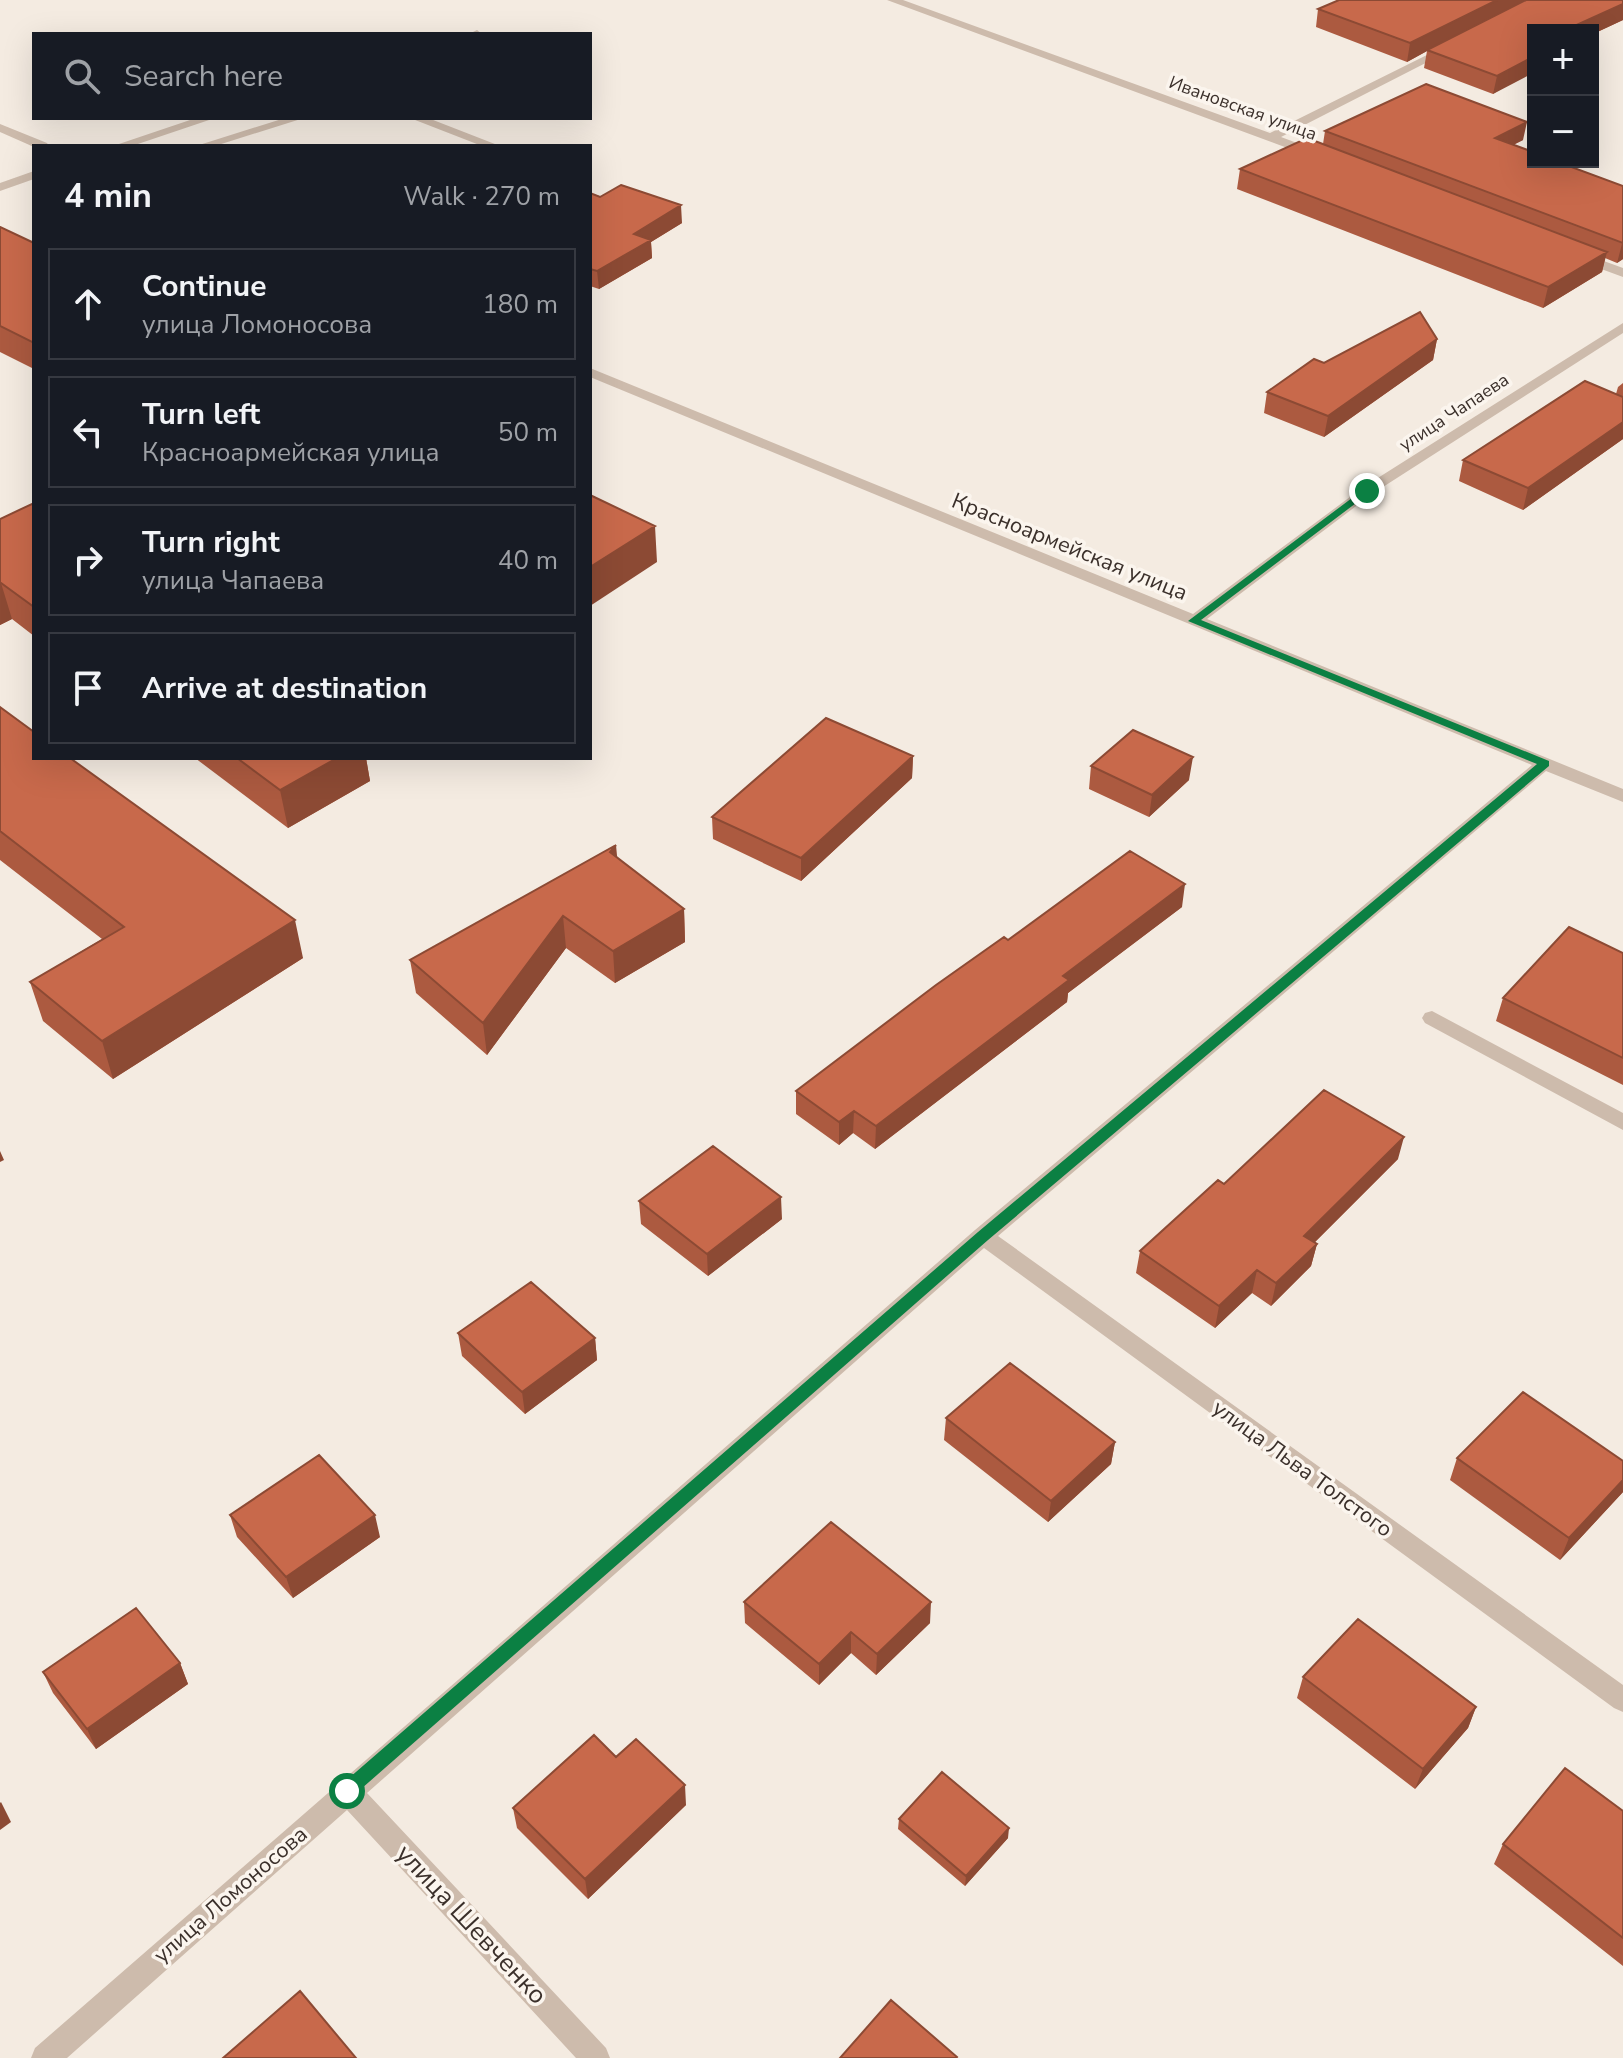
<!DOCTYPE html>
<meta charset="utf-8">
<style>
:root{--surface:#171b24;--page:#242831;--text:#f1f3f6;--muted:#9ea1a6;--line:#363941}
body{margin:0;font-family:"Nunito Sans",sans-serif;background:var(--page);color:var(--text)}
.controls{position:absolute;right:24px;top:24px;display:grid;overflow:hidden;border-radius:0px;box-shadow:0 8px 32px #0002}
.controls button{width:72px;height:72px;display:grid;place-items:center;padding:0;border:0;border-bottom:2px solid var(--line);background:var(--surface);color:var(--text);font:40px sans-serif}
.stop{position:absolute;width:24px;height:24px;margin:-18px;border:6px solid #0b8043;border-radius:50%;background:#fff}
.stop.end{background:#0b8043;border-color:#fff;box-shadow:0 2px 8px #0008}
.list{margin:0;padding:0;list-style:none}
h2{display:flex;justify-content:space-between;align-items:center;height:104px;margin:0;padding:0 32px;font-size:34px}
h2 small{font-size:26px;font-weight:400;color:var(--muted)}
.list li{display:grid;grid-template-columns:52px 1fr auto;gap:24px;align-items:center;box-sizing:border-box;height:112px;margin:0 16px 16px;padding:0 16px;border:2px solid var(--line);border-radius:0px}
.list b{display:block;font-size:30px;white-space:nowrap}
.list p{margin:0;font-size:26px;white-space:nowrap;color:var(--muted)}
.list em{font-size:26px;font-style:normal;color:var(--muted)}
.icon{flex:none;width:44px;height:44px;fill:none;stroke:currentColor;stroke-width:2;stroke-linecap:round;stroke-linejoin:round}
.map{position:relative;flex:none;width:1623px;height:2058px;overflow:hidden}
.search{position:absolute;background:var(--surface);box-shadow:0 8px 32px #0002;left:32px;top:32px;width:560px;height:88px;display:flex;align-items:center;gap:20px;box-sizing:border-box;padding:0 28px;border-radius:0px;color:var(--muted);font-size:30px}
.panel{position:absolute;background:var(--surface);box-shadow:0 8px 32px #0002;left:32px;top:144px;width:560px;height:616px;border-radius:0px}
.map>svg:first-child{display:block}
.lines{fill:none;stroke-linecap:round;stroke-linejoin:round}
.minor{fill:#cdbbac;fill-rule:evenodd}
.wall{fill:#ac5a40}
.shaded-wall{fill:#8c4a34}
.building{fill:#c8694b;stroke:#8c4a34;stroke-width:2}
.route{fill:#0b8043}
.labels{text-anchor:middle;stroke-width:7;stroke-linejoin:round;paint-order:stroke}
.far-street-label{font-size:18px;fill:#3b302b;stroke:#fbf5ee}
.street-label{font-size:22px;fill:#3b302b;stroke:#fbf5ee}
.near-street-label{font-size:26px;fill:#3b302b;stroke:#fbf5ee}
</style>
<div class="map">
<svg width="1623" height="2058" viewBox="0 0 1623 2058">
<rect width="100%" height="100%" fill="#f4ebe1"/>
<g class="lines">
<path class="minor" d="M 887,0 L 903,0 L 1270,133 L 1443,47 L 1453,49 L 1281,137 L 1321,152 L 1323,155 L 1317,159 Z
M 477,30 L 482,34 L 469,34 Z
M 196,118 L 215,118 L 132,146 L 113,146 Z
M 285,118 L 304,118 L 215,146 L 196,146 Z
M 410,118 L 428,118 L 500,146 L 482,146 Z
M 0,124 L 47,143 L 49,146 L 34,147 L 0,132 Z
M 34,171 L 34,179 L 0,191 L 0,183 Z
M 1579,252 L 1623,268 L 1623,277 L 1574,259 L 1574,253 Z
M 1623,323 L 1623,333 L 1372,494 L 1207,619 L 1623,789 L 1623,802 L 1546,771 L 998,1236 L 1623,1685 L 1623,1712 L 1614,1708 L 984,1248 L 367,1793 L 606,2048 L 610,2058 L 576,2058 L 347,1810 L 67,2058 L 31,2058 L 35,2048 L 975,1230 L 1532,765 L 590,377 L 590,368 L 1193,614 L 1362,488 Z
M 1432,1011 L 1623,1113 L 1623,1130 L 1425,1023 L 1422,1018 L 1425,1013 Z"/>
</g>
<path class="wall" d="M 1318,9 L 1623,20 L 1593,34 L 1593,30 L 1493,94 L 1424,68 L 1427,51 L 1407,62 L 1316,27 Z
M 1325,131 L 1523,140 L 1513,145 L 1623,186 L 1623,259 L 1617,263 L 1605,258 L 1602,272 L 1543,308 L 1237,189 L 1240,169 L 1323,144 Z
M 590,193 L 682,223 L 651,242 L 652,258 L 599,289 L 590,286 Z
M 0,227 L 34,243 L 34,369 L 0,352 Z
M 1437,339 L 1433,360 L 1324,437 L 1264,413 L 1267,392 L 1324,363 Z
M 1623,383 L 1623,439 L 1523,510 L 1459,481 L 1463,460 L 1616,394 L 1618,387 Z
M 34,503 L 34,636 L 12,619 L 0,625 L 0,519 Z
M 0,707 L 303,958 L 113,1079 L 43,1021 L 30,982 L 102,939 L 0,860 Z
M 913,756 L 912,778 L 801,881 L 713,839 L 712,817 Z
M 195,758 L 366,758 L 370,781 L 288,828 Z
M 1091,766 L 1189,780 L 1149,817 L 1089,789 Z
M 617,858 L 684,909 L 685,942 L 615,983 L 566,948 L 487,1055 L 416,993 L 410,960 Z
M 1182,907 L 1068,993 L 1067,1002 L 875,1149 L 853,1133 L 839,1145 L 796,1114 L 796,1091 L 1008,940 Z
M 1623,953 L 1623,1085 L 1496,1021 L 1503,998 Z
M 1398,1159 L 1315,1242 L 1317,1244 L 1311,1266 L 1271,1306 L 1252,1293 L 1215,1328 L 1136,1273 L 1140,1251 L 1224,1184 Z
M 639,1201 L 782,1219 L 708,1276 L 641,1224 Z
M 458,1333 L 595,1338 L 597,1360 L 525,1414 L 462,1356 Z
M 946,1418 L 1115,1442 L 1111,1464 L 1048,1522 L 944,1440 Z
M 1457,1458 L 1623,1461 L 1623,1492 L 1560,1560 L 1450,1480 Z
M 230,1515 L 380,1537 L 293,1598 L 237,1537 Z
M 744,1602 L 930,1623 L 876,1675 L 851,1653 L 819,1685 L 745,1623 Z
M 180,1663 L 188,1684 L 96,1749 L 53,1693 L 43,1672 Z
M 1303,1677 L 1476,1707 L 1468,1728 L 1415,1789 L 1297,1698 Z
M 616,1757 L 686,1805 L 588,1899 L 517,1828 L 513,1808 Z
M 1623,1811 L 1623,1966 L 1494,1864 L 1503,1844 Z
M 899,1819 L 1008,1838 L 965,1886 L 898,1829 Z"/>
<path class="shaded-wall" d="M 1497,0 L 1529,0 L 1427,50 L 1427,51 L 1407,62 L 1410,43 Z
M 1623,4 L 1623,20 L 1593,34 L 1593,30 L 1573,30 L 1574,26 Z
M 1533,57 L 1533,73 L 1493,94 L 1497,76 Z
M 1527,122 L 1523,140 L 1491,156 L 1495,138 Z
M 681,205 L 682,223 L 651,242 L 652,258 L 599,289 L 597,271 L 634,234 Z
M 1623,243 L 1623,259 L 1617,263 L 1622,244 Z
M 1607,252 L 1602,272 L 1543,308 L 1548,287 Z
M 1437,339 L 1433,360 L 1324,437 L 1328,416 Z
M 1623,422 L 1623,439 L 1523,510 L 1528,488 Z
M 655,526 L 657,562 L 590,606 L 590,567 Z
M 0,583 L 1,583 L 12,619 L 0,625 Z
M 913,756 L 912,778 L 801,881 L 801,858 Z
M 1193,757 L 1189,780 L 1149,817 L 1152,795 Z
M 337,758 L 366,758 L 370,781 L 288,828 L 280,790 Z
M 616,845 L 619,877 L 610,852 Z
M 1185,884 L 1182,907 L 1068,993 L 1067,1002 L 875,1149 L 876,1126 L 1063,976 Z
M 684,909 L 685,942 L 615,983 L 613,951 Z
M 563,916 L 566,948 L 487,1055 L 483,1023 Z
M 295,920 L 303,958 L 113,1079 L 102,1041 Z
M 854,1111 L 853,1133 L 839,1145 L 839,1122 Z
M 1404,1137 L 1398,1159 L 1299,1258 L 1304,1236 Z
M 0,1151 L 4,1160 L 0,1162 Z
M 781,1197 L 782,1219 L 708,1276 L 707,1254 Z
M 1317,1244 L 1311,1266 L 1271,1306 L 1276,1283 Z
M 1257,1270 L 1252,1293 L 1215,1328 L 1219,1306 Z
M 595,1338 L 597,1360 L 525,1414 L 522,1392 Z
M 1115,1442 L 1111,1464 L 1048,1522 L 1051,1501 Z
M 1623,1480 L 1623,1492 L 1560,1560 L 1569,1538 Z
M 375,1515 L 380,1537 L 293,1598 L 286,1577 Z
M 931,1602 L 930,1623 L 876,1675 L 877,1654 Z
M 851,1632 L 851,1653 L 819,1685 L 819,1664 Z
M 180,1663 L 188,1684 L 96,1749 L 87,1729 Z
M 1476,1707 L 1468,1728 L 1415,1789 L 1423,1769 Z
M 685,1785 L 686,1805 L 588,1899 L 585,1879 Z
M 1,1802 L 11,1822 L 0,1830 L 0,1803 Z
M 1009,1828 L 1008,1838 L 965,1886 L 966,1876 Z"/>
<path class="building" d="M 1339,0 L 1497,0 L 1410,43 L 1318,9 Z
M 1526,0 L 1623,0 L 1623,4 L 1574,26 L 1586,30 L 1533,30 L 1533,57 L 1497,76 L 1427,50 Z
M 1426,84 L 1527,122 L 1495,138 L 1533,152 L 1533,162 L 1558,162 L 1623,186 L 1623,243 L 1325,131 Z
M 1307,138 L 1607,252 L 1548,287 L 1240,169 Z
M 621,185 L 681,205 L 634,234 L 651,240 L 597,271 L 590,269 L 590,193 L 600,197 Z
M 0,227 L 34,243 L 34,343 L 0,326 Z
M 1420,312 L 1437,339 L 1328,416 L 1267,392 L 1314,359 L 1324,363 Z
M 1585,381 L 1623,397 L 1623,422 L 1528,488 L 1463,460 Z
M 590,495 L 655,526 L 590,567 Z
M 34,503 L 34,607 L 1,583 L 0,583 L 0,519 Z
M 0,707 L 34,732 L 34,758 L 70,758 L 295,920 L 102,1041 L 30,982 L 124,927 L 0,831 Z
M 826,718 L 913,756 L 801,858 L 712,817 Z
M 1133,730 L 1193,757 L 1152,795 L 1091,766 Z
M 237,758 L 337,758 L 280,790 Z
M 616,845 L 610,852 L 684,909 L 613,951 L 563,916 L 483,1023 L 410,960 Z
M 1130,851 L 1185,884 L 1063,976 L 1069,980 L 876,1126 L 854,1111 L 839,1122 L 796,1091 L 936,985 L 1004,937 L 1008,940 Z
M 1569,927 L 1623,953 L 1623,1058 L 1503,998 Z
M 1324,1090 L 1404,1137 L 1304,1236 L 1317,1244 L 1276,1283 L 1257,1270 L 1219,1306 L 1140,1251 L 1218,1180 L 1224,1184 Z
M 713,1146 L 781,1197 L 707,1254 L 639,1201 Z
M 531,1282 L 595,1338 L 522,1392 L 458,1333 Z
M 1010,1363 L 1115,1442 L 1051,1501 L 946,1418 Z
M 1523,1392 L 1623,1461 L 1623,1480 L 1569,1538 L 1457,1458 Z
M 319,1455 L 375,1515 L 286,1577 L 230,1515 Z
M 831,1522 L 931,1602 L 877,1654 L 851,1632 L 819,1664 L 744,1602 Z
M 136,1608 L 180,1663 L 87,1729 L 43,1672 Z
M 1358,1619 L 1476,1707 L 1423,1769 L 1303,1677 Z
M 594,1735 L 616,1757 L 636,1739 L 685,1785 L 585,1879 L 513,1808 Z
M 1565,1768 L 1623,1811 L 1623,1938 L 1503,1844 Z
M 942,1772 L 1009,1828 L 966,1876 L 899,1819 Z
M 300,1991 L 356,2058 L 223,2058 Z
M 891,2000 L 957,2057 L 956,2058 L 840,2058 Z"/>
<path class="route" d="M 1364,489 L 1372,491 L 1201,620 L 1549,761 L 1549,766 L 988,1240 L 353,1796 L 341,1796 L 339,1791 L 341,1785 L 978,1232 L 1537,764 L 1188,621 Z"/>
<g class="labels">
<g class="far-street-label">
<text transform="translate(1243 108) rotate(20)" y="6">Ивановская улица</text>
<text transform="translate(1454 412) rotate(-33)" y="6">улица Чапаева</text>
</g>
<g class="street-label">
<text transform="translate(1070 546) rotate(22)" y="8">Красноармейская улица</text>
<text transform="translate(1303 1468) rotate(36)" y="8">улица Льва Толстого</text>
<text transform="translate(230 1894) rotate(-41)" y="8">улица Ломоносова</text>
</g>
<g class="near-street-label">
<text transform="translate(472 1924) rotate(47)" y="9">улица Шевченко</text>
</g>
</g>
</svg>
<div class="controls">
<button>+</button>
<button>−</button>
</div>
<div class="stop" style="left:347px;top:1791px"></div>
<div class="stop end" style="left:1367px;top:491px"></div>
<div class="search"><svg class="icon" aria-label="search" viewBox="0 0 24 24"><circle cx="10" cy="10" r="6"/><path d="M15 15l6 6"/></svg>Search here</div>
<section class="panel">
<h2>4 min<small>Walk · 270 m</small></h2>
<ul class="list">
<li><svg class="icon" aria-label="ahead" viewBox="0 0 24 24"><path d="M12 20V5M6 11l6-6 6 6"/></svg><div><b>Continue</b><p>улица Ломоносова</p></div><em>180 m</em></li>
<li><svg class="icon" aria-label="left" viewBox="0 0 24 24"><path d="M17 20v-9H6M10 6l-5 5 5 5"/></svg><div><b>Turn left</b><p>Красноармейская улица</p></div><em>50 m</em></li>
<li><svg class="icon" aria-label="right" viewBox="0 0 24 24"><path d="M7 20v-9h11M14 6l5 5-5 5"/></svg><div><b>Turn right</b><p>улица Чапаева</p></div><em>40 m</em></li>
<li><svg class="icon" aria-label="arrive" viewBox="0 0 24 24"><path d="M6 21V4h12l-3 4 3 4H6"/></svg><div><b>Arrive at destination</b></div></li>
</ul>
</section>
</div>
